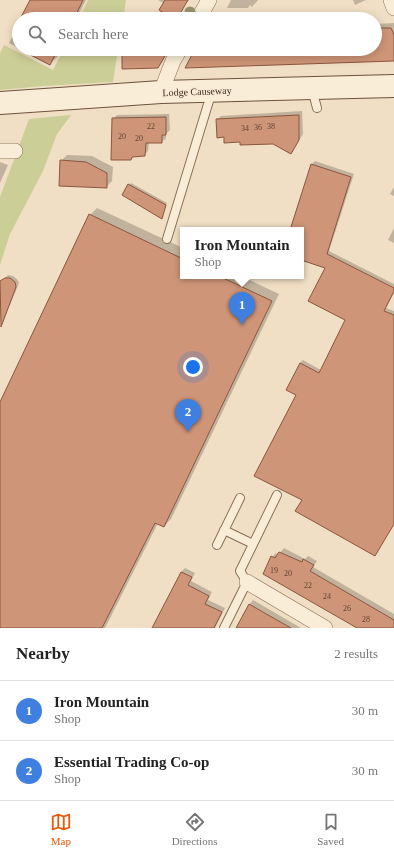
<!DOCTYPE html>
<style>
:root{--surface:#fff;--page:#f6f6f6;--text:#222;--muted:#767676;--line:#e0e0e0;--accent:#ea580c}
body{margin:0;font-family:Georgia,serif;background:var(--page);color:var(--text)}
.you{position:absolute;left:193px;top:367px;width:14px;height:14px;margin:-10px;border:3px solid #fff;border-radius:50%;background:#1a73e8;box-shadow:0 0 0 6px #1a73e833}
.badge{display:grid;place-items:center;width:26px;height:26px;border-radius:50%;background:var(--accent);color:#fff;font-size:13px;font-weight:700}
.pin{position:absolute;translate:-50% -33px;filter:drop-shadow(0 1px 2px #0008)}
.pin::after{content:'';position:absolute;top:21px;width:14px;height:12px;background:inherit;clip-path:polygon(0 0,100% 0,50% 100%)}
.popup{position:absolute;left:180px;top:227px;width:124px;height:52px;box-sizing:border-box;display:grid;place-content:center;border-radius:0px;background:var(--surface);filter:drop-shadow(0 1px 3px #0005);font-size:13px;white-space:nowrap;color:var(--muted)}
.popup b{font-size:15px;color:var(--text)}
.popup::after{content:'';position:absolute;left:50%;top:100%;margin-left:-8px;border:8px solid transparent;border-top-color:var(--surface)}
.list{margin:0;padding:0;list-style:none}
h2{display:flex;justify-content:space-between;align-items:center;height:52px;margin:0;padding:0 16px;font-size:17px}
h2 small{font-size:13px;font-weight:400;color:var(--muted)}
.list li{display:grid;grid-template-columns:26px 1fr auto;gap:12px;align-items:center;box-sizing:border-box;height:60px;padding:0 16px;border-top:1px solid var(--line)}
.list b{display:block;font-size:15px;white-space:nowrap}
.list p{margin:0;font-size:13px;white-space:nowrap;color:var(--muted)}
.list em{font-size:13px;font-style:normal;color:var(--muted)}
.icon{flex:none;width:22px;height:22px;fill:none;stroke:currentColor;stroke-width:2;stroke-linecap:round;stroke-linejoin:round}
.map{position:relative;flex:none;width:394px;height:628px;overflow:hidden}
.search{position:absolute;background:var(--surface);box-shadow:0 2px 10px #0003;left:12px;right:12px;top:12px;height:44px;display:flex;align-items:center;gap:10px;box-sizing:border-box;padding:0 14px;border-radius:22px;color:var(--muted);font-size:15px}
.sheet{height:172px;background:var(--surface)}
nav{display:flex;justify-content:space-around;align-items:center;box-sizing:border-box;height:56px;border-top:1px solid var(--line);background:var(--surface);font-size:11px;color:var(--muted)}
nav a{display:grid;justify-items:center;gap:2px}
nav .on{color:var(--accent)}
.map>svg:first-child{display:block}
.green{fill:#ccce97}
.shadow{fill:#0003}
.building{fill:#cf9578;stroke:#8b563e}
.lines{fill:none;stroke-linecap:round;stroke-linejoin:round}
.service-casing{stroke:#8b7059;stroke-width:10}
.minor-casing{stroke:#8b7059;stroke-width:16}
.secondary-casing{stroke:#6d513d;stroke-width:24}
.service{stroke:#faedd7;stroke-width:8}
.minor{stroke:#faedd7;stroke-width:15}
.secondary{stroke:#faedd7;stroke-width:22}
.tree{fill:#97946c}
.labels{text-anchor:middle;stroke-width:3;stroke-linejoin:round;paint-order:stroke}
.number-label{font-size:8px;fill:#5f4434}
.street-label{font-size:10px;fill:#3a291e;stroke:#f7ead4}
</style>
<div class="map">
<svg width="394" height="628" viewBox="0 0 394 628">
<rect width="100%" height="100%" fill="#f0dfc4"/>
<path class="green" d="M 88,0 L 126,0 L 123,19 L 79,19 Z
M 4,45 L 53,70 L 64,49 L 118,49 L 113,82 L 44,86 L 0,90 L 0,53 Z
M 71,115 L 57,134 L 43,171 L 10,234 L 0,265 L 0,197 L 29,119 Z"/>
<path class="shadow" d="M 31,0 L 86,0 L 76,19 L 21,19 Z
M 158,0 L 189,0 L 183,6 L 171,6 L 182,12 L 178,19 L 155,19 L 165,4 Z
M 231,0 L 258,0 L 252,7 L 250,5 L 248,8 L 227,8 Z
M 353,0 L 366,0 L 355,5 Z
M 394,23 L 394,60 L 196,49 L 375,49 L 375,24 Z
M 19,24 L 19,48 L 9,43 Z
M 21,49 L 61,49 L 58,56 L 50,64 Z
M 123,49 L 169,49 L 162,62 L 158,67 Z
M 302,111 L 303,134 L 294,149 L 291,153 L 274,143 L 240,141 L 224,136 L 217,120 L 221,116 Z
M 169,114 L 170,130 L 166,134 L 166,138 L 162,142 L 149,142 L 148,151 L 144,155 L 135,155 L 131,159 L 113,119 L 117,115 Z
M 67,155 L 92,156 L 113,167 L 112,181 L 106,187 L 61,161 Z
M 315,161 L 354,174 L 329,251 L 394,284 L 394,293 L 386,308 L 394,311 L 394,524 L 374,555 L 303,500 L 297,395 L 300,363 L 303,360 L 321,370 L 347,319 L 326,267 L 301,259 L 301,230 L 290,230 L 312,164 Z
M 0,162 L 8,165 L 0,183 Z
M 131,183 L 167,203 L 162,217 L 129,185 Z
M 394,187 L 394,196 L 390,194 Z
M 97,208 L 183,248 L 183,276 L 241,276 L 279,294 L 171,519 L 164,526 L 158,523 L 105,628 L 0,628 L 0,404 L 90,215 Z
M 394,228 L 394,243 L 388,240 Z
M 8,275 L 13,276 L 17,279 L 19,283 L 10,305 L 8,308 L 0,304 L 0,284 L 1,282 Z
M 284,548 L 305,559 L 308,556 L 317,561 L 313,567 L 394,614 L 394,628 L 359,628 L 272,557 L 276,553 L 278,555 Z
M 185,568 L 195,573 L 191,581 L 212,592 L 208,600 L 225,608 L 215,628 L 154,628 L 181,572 Z
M 253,600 L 301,628 L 240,628 L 238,627 L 250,604 Z"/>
<path class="building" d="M 30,0 L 83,0 L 74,19 L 20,19 Z
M 165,0 L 188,0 L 177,19 L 174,19 L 159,10 Z
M 376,28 L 391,28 L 394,35 L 394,61 L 185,68 L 195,49 L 375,49 L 375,42 L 377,42 Z
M 19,49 L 58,49 L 50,65 Z
M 122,49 L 169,49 L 158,68 L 122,69 Z
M 299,115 L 299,140 L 291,154 L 273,144 L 240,145 L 240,142 L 224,143 L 224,137 L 217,138 L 216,119 Z
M 166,117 L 166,135 L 162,135 L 162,143 L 146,143 L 145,156 L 132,157 L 131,160 L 111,160 L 112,118 Z
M 60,160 L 86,162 L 107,173 L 107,188 L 59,186 Z
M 311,164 L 351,177 L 327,254 L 394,288 L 394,291 L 384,311 L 394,315 L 394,524 L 375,556 L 295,511 L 302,500 L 254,476 L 296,395 L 286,390 L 300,363 L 319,373 L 345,320 L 308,301 L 325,268 L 301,260 L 301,230 L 290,230 Z
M 128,184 L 166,205 L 162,219 L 122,195 Z
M 89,214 L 183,259 L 183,276 L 219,276 L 272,301 L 164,527 L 155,523 L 102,628 L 0,628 L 0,402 Z
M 5,278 L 10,278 L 15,282 L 16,287 L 1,327 L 0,281 Z
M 279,552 L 302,562 L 303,559 L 314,565 L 310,571 L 394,620 L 394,628 L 357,628 L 263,574 L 271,556 L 275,558 Z
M 181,572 L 192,577 L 188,585 L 209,596 L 205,604 L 222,612 L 214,628 L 152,628 Z
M 249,604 L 268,615 L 291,628 L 236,628 Z"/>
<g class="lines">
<defs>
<path id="service" d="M 312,89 L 317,108
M 167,239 L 212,91
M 224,530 L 253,544
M 217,545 L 240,498
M 224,628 L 247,582 L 240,571 L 277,495"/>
<path id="minor" d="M 391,0 L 394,8
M 198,19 L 209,0
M 161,92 L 173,61 L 180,49
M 0,151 L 15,151
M 247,582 L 325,628"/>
<path id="secondary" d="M 0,103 L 161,92 L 394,86"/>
</defs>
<use href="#service" class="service-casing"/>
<use href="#minor" class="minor-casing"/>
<use href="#secondary" class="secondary-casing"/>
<use href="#service" class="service"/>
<use href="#minor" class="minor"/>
<use href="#secondary" class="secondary"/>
</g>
<circle class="tree" cx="190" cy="12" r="5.5"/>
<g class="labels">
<g class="number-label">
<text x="151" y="129">22</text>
<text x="271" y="129">38</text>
<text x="258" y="130">36</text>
<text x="245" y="131">34</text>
<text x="122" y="139">20</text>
<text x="139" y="141">20</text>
<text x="274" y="573">19</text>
<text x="288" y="576">20</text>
<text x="308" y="588">22</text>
<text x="327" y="599">24</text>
<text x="347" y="611">26</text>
<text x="366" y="622">28</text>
</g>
<g class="street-label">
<text transform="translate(197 91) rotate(-2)" y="4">Lodge Causeway</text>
</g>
</g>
</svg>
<div class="you"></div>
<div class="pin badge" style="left:242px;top:325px;background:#3f7fe0">1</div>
<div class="popup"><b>Iron Mountain</b>Shop</div>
<div class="pin badge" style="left:188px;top:432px;background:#3f7fe0">2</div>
<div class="search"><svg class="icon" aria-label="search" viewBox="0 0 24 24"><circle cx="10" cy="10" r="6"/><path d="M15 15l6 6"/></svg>Search here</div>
</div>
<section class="sheet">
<h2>Nearby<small>2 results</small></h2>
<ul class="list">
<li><span class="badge" style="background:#3f7fe0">1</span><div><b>Iron Mountain</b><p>Shop</p></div><em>30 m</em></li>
<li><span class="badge" style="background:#3f7fe0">2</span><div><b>Essential Trading Co-op</b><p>Shop</p></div><em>30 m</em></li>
</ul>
</section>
<nav>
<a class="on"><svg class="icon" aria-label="map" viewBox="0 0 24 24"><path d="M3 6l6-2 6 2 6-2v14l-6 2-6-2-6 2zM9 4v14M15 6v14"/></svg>Map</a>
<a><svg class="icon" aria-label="directions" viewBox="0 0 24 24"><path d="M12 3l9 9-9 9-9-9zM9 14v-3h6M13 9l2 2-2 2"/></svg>Directions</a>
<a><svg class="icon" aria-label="saved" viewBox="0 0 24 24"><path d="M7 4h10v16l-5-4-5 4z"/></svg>Saved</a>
</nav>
